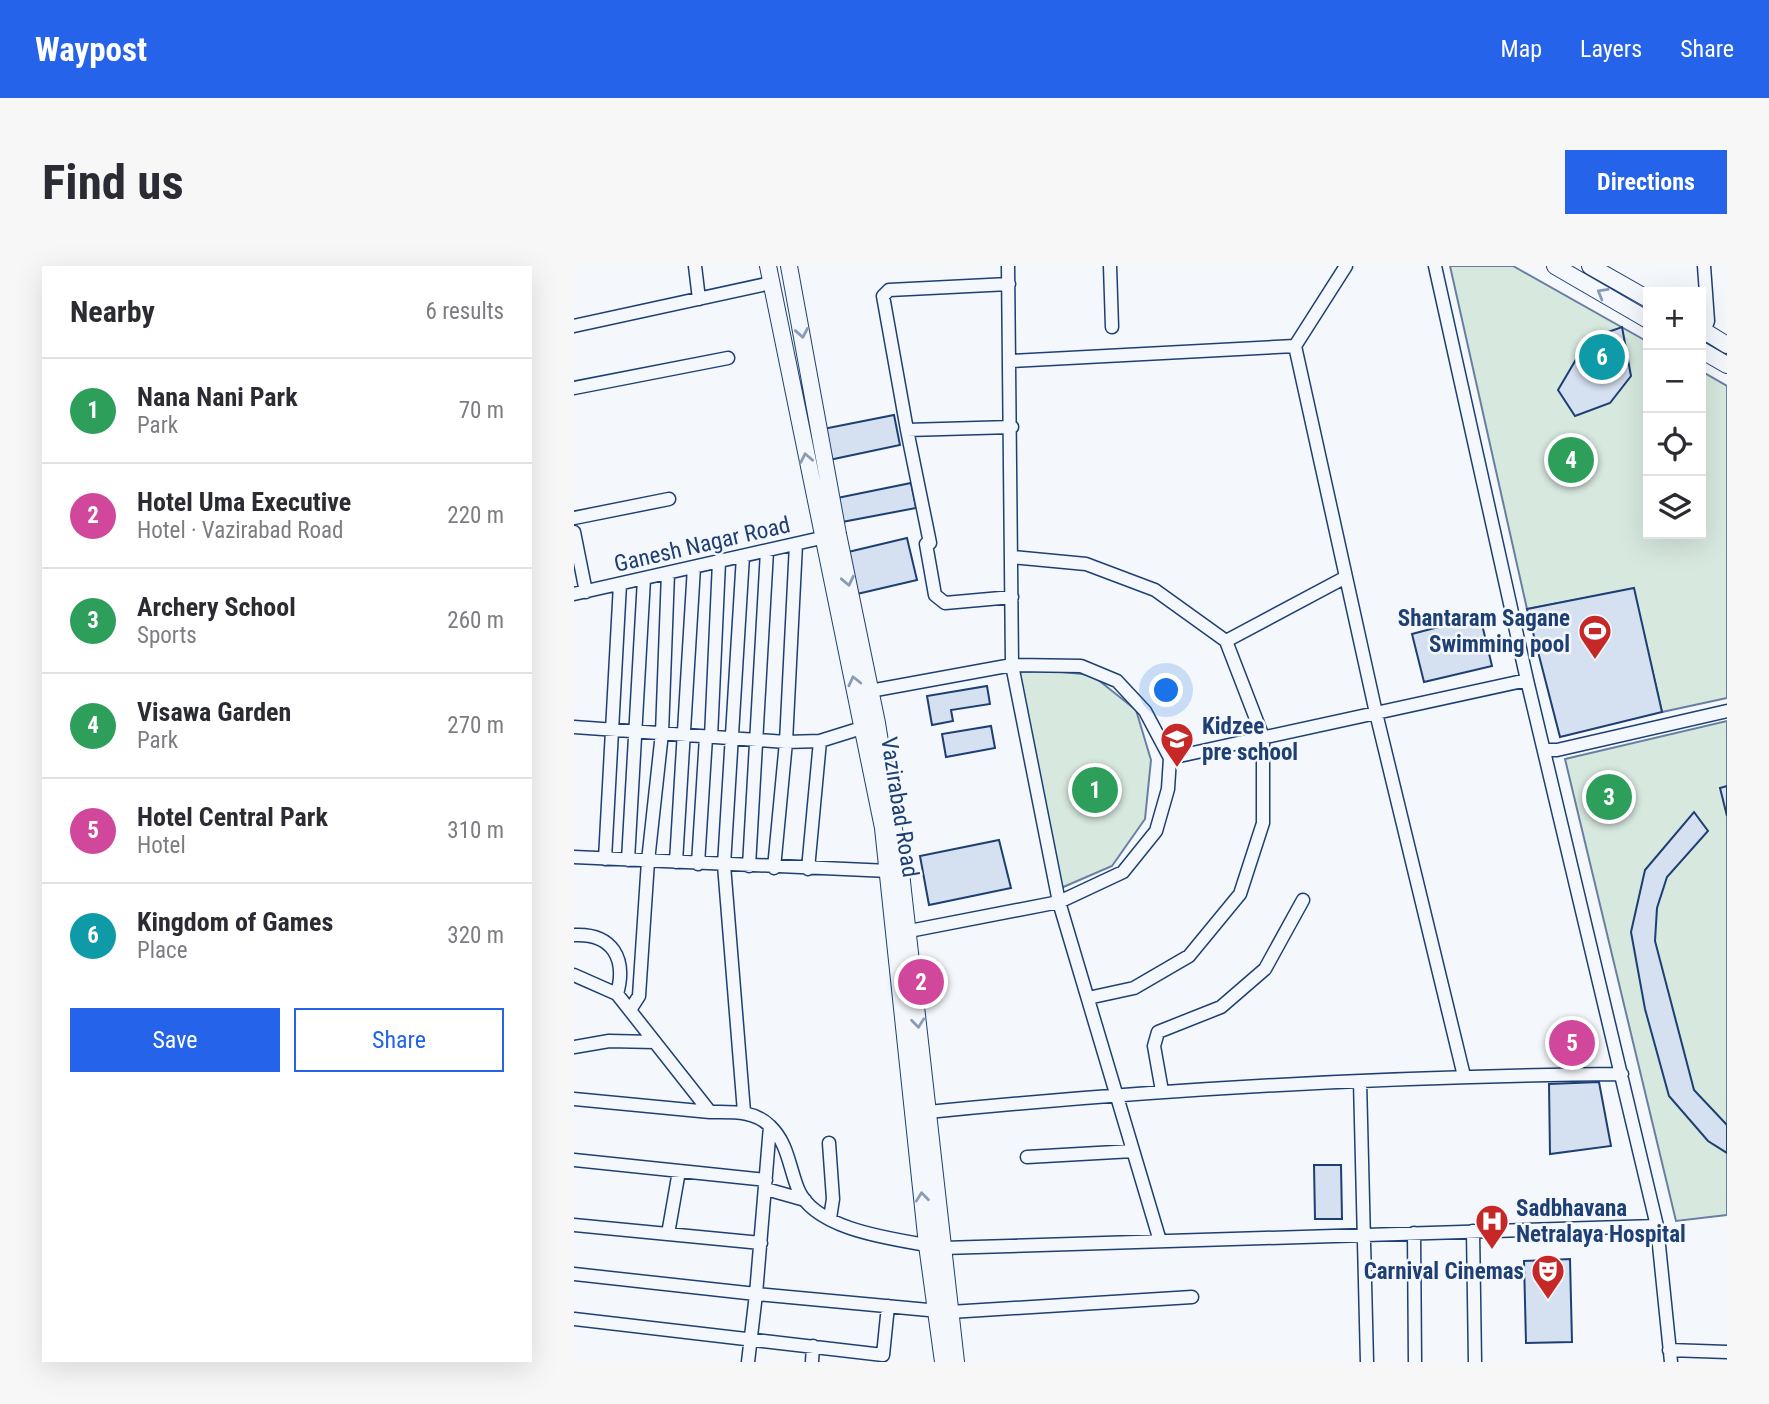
<!DOCTYPE html>
<meta charset="utf-8">
<style>
:root{--surface:#fff;--page:#f7f7f7;--text:#2b2b33;--muted:#7c7c81;--line:#e1e1e2;--accent:#2563eb}
body{margin:0;font-family:"Roboto Condensed",sans-serif;background:var(--page);color:var(--text)}
.controls{position:absolute;right:21px;top:21px;display:grid;overflow:hidden;border-radius:0px;box-shadow:0 7px 28px #0002}
.controls button{width:63px;height:63px;display:grid;place-items:center;padding:0;border:0;border-bottom:2px solid var(--line);background:var(--surface);color:var(--text);font:35px sans-serif}
.you{position:absolute;left:593px;top:425px;width:24px;height:24px;margin:-18px;border:5px solid #fff;border-radius:50%;background:#1a73e8;box-shadow:0 0 0 10px #1a73e833}
.badge{display:grid;place-items:center;width:46px;height:46px;border-radius:50%;background:var(--accent);color:#fff;font-size:23px;font-weight:700}
.pin{position:absolute;translate:-50% -50%;border:4px solid #fff;box-shadow:0 2px 7px #0006}
.list{margin:0;padding:0;list-style:none}
h2{display:flex;justify-content:space-between;align-items:center;height:91px;margin:0;padding:0 28px;font-size:30px}
h2 small{font-size:23px;font-weight:400;color:var(--muted)}
.list li{display:grid;grid-template-columns:46px 1fr auto;gap:21px;align-items:center;box-sizing:border-box;height:105px;padding:0 28px;border-top:2px solid var(--line)}
.list b{display:block;font-size:26px;white-space:nowrap}
.list p{margin:0;font-size:23px;white-space:nowrap;color:var(--muted)}
.list em{font-size:23px;font-style:normal;color:var(--muted)}
.actions{display:flex;gap:14px;padding:21px 28px}
.actions a{flex:1;padding:16px 0;border:2px solid var(--accent);border-radius:0px;text-align:center;font-size:24px;color:var(--accent)}
.actions .main{background:var(--accent);color:#fff}
.icon{flex:none;width:38px;height:38px;fill:none;stroke:currentColor;stroke-width:2;stroke-linecap:round;stroke-linejoin:round}
.map{position:relative;flex:none;width:1153px;height:1096px;overflow:hidden;border-radius:0px}
header{display:flex;align-items:center;gap:42px;box-sizing:border-box;height:98px;padding:0 35px;background:var(--accent);color:#fff}
header strong{font-size:33px}
nav{display:flex;gap:38px;margin-inline-start:auto;font-size:24px}
.intro{display:flex;align-items:center;justify-content:space-between;box-sizing:border-box;height:168px;padding:0 42px}
h1{margin:0;font-size:49px}
.button{padding:18px 32px;border-radius:0px;background:var(--accent);color:#fff;font-size:24px;font-weight:700}
main{display:flex;gap:42px;padding:0 42px}
aside{flex:1;background:var(--surface);border-radius:0px;box-shadow:0 7px 28px #0002}
.map>svg:first-child{display:block}
.green{fill:#d7e8df;stroke:#687fa3;stroke-width:2}
.building{fill:#d5e0f0;stroke:#1d3f73;stroke-width:2}
.lines{fill:none;stroke-linecap:round;stroke-linejoin:round}
.minor-casing{stroke:#1d3f73;stroke-width:15}
.major-casing{stroke:#1d3f73;stroke-width:18}
.minor{stroke:#f4f7fb;stroke-width:12}
.major{stroke:#f4f7fb;stroke-width:16}
.oneway{stroke:#889bb7}
.labels{text-anchor:middle;stroke-width:5;stroke-linejoin:round;paint-order:stroke}
.street-label{font-size:23px;fill:#1d3f73;stroke:#f4f7fb}
.poi-label{font-size:23px;font-weight:bold;fill:#1d3f73;stroke:#f4f7fb;text-anchor:end}
</style>
<header>
<strong>Waypost</strong>
<nav><a>Map</a><a>Layers</a><a>Share</a></nav>
</header>
<div class="intro"><h1>Find us</h1><a class="button">Directions</a></div>
<main>
<aside>
<h2>Nearby<small>6 results</small></h2>
<ul class="list">
<li><span class="badge" style="background:#2e9e5b">1</span><div><b>Nana Nani Park</b><p>Park</p></div><em>70 m</em></li>
<li><span class="badge" style="background:#d1479c">2</span><div><b>Hotel Uma Executive</b><p>Hotel · Vazirabad Road</p></div><em>220 m</em></li>
<li><span class="badge" style="background:#2e9e5b">3</span><div><b>Archery School</b><p>Sports</p></div><em>260 m</em></li>
<li><span class="badge" style="background:#2e9e5b">4</span><div><b>Visawa Garden</b><p>Park</p></div><em>270 m</em></li>
<li><span class="badge" style="background:#d1479c">5</span><div><b>Hotel Central Park</b><p>Hotel</p></div><em>310 m</em></li>
<li><span class="badge" style="background:#0f9aa8">6</span><div><b>Kingdom of Games</b><p>Place</p></div><em>320 m</em></li>
</ul>
<div class="actions"><a class="main">Save</a><a>Share</a></div>
</aside>
<div class="map">
<svg width="1153" height="1096" viewBox="0 0 1153 1096">
<rect width="100%" height="100%" fill="#f4f7fb"/>
<path class="green" d="M 876,0 L 939,0 L 1074,76 L 1074,268 L 1127,268 L 1127,105 L 1153,120 L 1153,432 L 1088,446 L 1059,323 L 953,343 Z
M 478,405 L 518,409 L 562,444 L 577,494 L 571,553 L 538,600 L 487,622 L 443,406 Z
M 1153,455 L 1153,949 L 1102,955 L 991,493 Z"/>
<path class="building" d="M 1048,61 L 1057,110 L 1036,137 L 1001,150 L 984,124 L 1014,73 Z
M 320,149 L 326,179 L 255,194 L 249,163 Z
M 337,217 L 342,242 L 268,256 L 263,232 Z
M 333,272 L 343,314 L 283,328 L 274,286 Z
M 1060,322 L 1088,446 L 986,471 L 953,343 Z
M 906,350 L 918,400 L 850,416 L 838,368 Z
M 413,420 L 416,438 L 377,444 L 379,455 L 358,459 L 353,430 Z
M 417,460 L 421,482 L 372,491 L 368,468 Z
M 1153,520 L 1153,550 L 1146,522 Z
M 1120,546 L 1134,565 L 1093,611 L 1083,642 L 1081,675 L 1120,824 L 1153,859 L 1153,887 L 1134,875 L 1095,830 L 1071,743 L 1057,666 L 1071,604 Z
M 425,574 L 437,622 L 355,639 L 346,590 Z
M 1025,816 L 1037,880 L 976,888 L 975,818 Z
M 740,899 L 767,899 L 768,953 L 741,953 Z
M 996,993 L 998,1076 L 952,1077 L 950,995 Z"/>
<g class="lines">
<defs>
<path id="minor" d="M 121,0 L 125,33
M 434,0 L 438,399 L 485,636 L 586,975
M 536,0 L 538,61
M 861,0 L 953,414 L 1083,960 L 1097,1096
M 435,18 L 315,24 L 309,30 L 333,164 L 438,161
M 0,60 L 197,17
M 1127,73 L 1134,55 L 1130,0
M 721,80 L 802,447 L 890,810
M 437,95 L 721,80 L 772,0
M 0,122 L 154,92
M 333,164 L 356,277
M 0,252 L 95,233
M 0,266 L 12,326
M 352,278 L 361,329 L 371,337 L 438,331
M 169,290 L 150,599 L 170,846
M 438,291 L 512,298 L 581,324 L 652,375 L 689,471 L 689,557 L 666,628 L 615,690 L 560,722 L 514,732
M 0,328 L 256,270
M 652,375 L 772,311
M 296,425 L 438,399 L 507,400 L 543,415 L 571,445 L 596,492 L 594,523 L 582,565 L 549,606 L 485,636 L 325,667
M 0,461 L 212,476 L 246,475 L 294,460
M 137,471 L 145,296
M 970,484 L 983,484 L 1153,445
M 596,492 L 953,414
M 0,591 L 315,605
M 31,593 L 46,318
M 54,594 L 70,313
M 102,596 L 120,301
M 124,598 L 132,471
M 175,600 L 193,285
M 200,602 L 212,476 L 222,278
M 234,603 L 246,475
M 0,669 C 38,667 53,692 43,728
M 0,709 L 43,728 L 136,846 C 158,846 180,844 196,860 L 182,1028 L 376,1046 L 618,1031
M 56,744 L 65,730 L 74,595 L 88,467 L 94,307
M 0,781 L 35,775 L 81,776
M 786,815 L 793,1096
M 588,825 L 580,780 L 584,766 L 647,741 L 691,703 L 729,634
M 0,833 L 136,846
M 354,846 C 585,823 816,810 1048,808
M 196,860 C 214,877 215,901 224,923 C 242,967 330,974 369,982 L 1083,960
M 255,877 L 259,933 L 256,952
M 453,891 L 559,885
M 0,894 L 192,914
M 192,923 L 231,934
M 0,959 L 187,977
M 899,965 L 901,1096
M 840,967 L 841,1096
M 94,968 L 105,905
M 0,1008 L 182,1028 L 174,1096
M 0,1053 L 309,1089 L 314,1040
M 1095,1084 L 1153,1086
M 238,1096 L 239,1080"/>
<path id="major" d="M 194,0 L 309,562 L 353,979 L 369,1096
M 215,0 L 264,268 L 303,457 L 327,607 L 382,1096
M 981,0 L 1074,54
M 1016,0 L 1074,33
M 1127,63 L 1153,79
M 1127,84 L 1153,99"/>
</defs>
<use href="#minor" class="minor-casing"/>
<use href="#major" class="major-casing"/>
<use href="#minor" class="minor"/>
<use href="#major" class="major"/>
</g>
<defs><path id="oneway-chevron" d="M-2-3.5L2.5 0L-2 3.5" fill="none" stroke-width="1.6" stroke-linecap="round" stroke-linejoin="round" transform="scale(1.75)"/></defs>
<g class="oneway">
<use href="#oneway-chevron" transform="translate(1028 27) rotate(-150)"/>
<use href="#oneway-chevron" transform="translate(228 67) rotate(80)"/>
<use href="#oneway-chevron" transform="translate(232 192) rotate(-101)"/>
<use href="#oneway-chevron" transform="translate(274 315) rotate(78)"/>
<use href="#oneway-chevron" transform="translate(280 415) rotate(-103)"/>
<use href="#oneway-chevron" transform="translate(344 757) rotate(84)"/>
<use href="#oneway-chevron" transform="translate(348 931) rotate(-96)"/>
</g>
<defs>
<symbol id="stadium-pin" viewBox="-11 -11 22 30"><path d="M0 17L-7.5 6A9.5 9.5 0 1 1 7.5 6Z" fill="#c62828" stroke="#f4f7fb"/><path d="M0-5a6.5 5 0 1 0 0 10a6.5 5 0 1 0 0-10ZM-3.5-1.8h7v3.6h-7Z" fill="#fff"/></symbol>
<symbol id="school-pin" viewBox="-11 -11 22 30"><path d="M0 17L-7.5 6A9.5 9.5 0 1 1 7.5 6Z" fill="#c62828" stroke="#f4f7fb"/><path d="M0-5L7-2L0 1L-7-2ZM-4 1L0 2.5L4 1V4Q0 6-4 4Z" fill="#fff"/></symbol>
<symbol id="hospital-pin" viewBox="-11 -11 22 30"><path d="M0 17L-7.5 6A9.5 9.5 0 1 1 7.5 6Z" fill="#c62828" stroke="#f4f7fb"/><path d="M-5-5h3v3.5h4V-5h3V5h-3V1.5h-4V5h-3Z" fill="#fff"/></symbol>
<symbol id="theatre-pin" viewBox="-11 -11 22 30"><path d="M0 17L-7.5 6A9.5 9.5 0 1 1 7.5 6Z" fill="#c62828" stroke="#f4f7fb"/><path d="M-5-5.5Q0-4 5-5.5V0Q5 5 0 6Q-5 5-5 0ZM-3.3-2.5H-1v1.5H-3.3ZM1-2.5H3.3v1.5H1ZM-2.8 1Q0 5.5 2.8 1Z" fill="#fff"/></symbol>
</defs>
<g fill-rule="evenodd">
<use href="#stadium-pin" x="1002" y="346" width="38" height="52"/>
<use href="#school-pin" x="584" y="454" width="38" height="52"/>
<use href="#hospital-pin" x="899" y="936" width="38" height="52"/>
<use href="#theatre-pin" x="955" y="986" width="38" height="52"/>
</g>
<g class="labels">
<g class="street-label">
<text transform="translate(128 278) rotate(-13)" y="8">Ganesh Nagar Road</text>
<text transform="translate(326 541) rotate(81)" y="8">Vazirabad Road</text>
</g>
<g class="poi-label">
<text x="996" y="360">Shantaram Sagane<tspan x="996" dy="26">Swimming pool</tspan></text>
<text x="628" y="468" text-anchor="start">Kidzee<tspan x="628" dy="26">pre school</tspan></text>
<text x="942" y="950" text-anchor="start">Sadbhavana<tspan x="942" dy="26">Netralaya Hospital</tspan></text>
<text x="950" y="1013">Carnival Cinemas</text>
</g>
</g>
</svg>
<div class="controls">
<button>+</button>
<button>−</button>
<button><svg class="icon" aria-label="locate" viewBox="0 0 24 24"><circle cx="12" cy="12" r="6"/><path d="M12 2v4M12 18v4M2 12h4M18 12h4"/></svg></button>
<button><svg class="icon" aria-label="layers" viewBox="0 0 24 24"><path d="M12 4l9 5-9 5-9-5zM3 14l9 5 9-5"/></svg></button>
</div>
<div class="you"></div>
<div class="pin badge" style="left:521px;top:524px;background:#2e9e5b">1</div>
<div class="pin badge" style="left:347px;top:716px;background:#d1479c">2</div>
<div class="pin badge" style="left:1035px;top:531px;background:#2e9e5b">3</div>
<div class="pin badge" style="left:997px;top:194px;background:#2e9e5b">4</div>
<div class="pin badge" style="left:998px;top:777px;background:#d1479c">5</div>
<div class="pin badge" style="left:1028px;top:91px;background:#0f9aa8">6</div>
</div>
</main>
